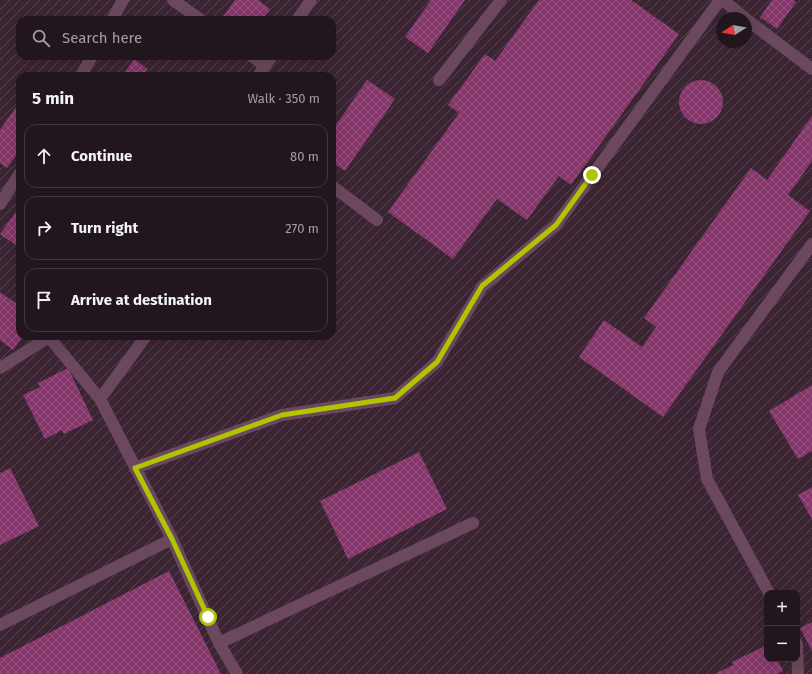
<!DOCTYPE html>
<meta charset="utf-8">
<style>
:root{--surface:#22161e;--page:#2e232b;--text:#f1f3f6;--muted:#a29fa4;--line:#3f353c}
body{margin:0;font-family:"Fira Sans",sans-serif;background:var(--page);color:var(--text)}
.controls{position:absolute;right:12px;bottom:12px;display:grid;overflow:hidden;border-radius:8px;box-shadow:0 4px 16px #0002}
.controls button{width:36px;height:36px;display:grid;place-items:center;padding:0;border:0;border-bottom:1px solid var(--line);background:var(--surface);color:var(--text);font:20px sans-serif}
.compass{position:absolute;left:716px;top:12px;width:36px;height:36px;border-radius:50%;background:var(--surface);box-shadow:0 4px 16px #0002;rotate:259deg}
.stop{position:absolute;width:12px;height:12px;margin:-9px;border:3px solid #b0c500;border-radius:50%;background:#fff}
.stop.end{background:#b0c500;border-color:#fff;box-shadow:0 1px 4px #0008}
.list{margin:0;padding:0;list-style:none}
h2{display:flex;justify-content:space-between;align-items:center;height:52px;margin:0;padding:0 16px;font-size:17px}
h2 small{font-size:13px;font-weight:400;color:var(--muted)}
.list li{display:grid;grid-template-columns:26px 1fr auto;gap:12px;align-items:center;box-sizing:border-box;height:64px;margin:0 8px 8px;padding:0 8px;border:1px solid var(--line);border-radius:12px}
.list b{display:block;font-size:15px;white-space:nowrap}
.list em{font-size:13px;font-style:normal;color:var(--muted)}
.icon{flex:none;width:22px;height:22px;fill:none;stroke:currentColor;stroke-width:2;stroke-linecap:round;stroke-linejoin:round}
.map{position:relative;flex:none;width:812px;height:674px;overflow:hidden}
.search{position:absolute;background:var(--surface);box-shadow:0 4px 16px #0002;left:16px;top:16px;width:320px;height:44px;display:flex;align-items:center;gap:10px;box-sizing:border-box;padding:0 14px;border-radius:12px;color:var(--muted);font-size:15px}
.panel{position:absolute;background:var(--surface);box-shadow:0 4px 16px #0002;left:16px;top:72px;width:320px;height:268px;border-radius:12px}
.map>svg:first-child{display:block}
.industrial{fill:url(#industrial-furrows);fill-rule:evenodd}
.building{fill:url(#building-cross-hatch)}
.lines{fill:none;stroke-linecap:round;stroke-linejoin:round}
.minor{stroke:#6b485d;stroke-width:12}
.route{stroke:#b0c500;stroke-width:5}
</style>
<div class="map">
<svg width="812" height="674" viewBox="0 0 812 674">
<defs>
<pattern id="industrial-furrows" width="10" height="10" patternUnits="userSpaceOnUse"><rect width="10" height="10" fill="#3b2533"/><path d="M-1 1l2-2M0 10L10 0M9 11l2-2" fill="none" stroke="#574450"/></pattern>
<pattern id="building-cross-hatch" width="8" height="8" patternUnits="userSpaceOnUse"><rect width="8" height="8" fill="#85366a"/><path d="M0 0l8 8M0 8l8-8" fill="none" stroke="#96527f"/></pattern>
</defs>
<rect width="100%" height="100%" fill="#2e1e28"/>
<path class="industrial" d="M 0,0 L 812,0 L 812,674 L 0,674 ZM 722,18 L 746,18 L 746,42 L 722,42 ZM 20,20 L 332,20 L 332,56 L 20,56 ZM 20,76 L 332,76 L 332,336 L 20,336 ZM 767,593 L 797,593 L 797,659 L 767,659 Z"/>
<path class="building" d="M 235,0 L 258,0 L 270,9 L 262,20 L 223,20 L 221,19 Z
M 431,0 L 465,0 L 428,53 L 405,37 Z
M 539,0 L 631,0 L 679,34 L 571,185 L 559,176 L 527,220 L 497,199 L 453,259 L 388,212 L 459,113 L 448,105 L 485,54 L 495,61 Z
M 772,0 L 793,0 L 796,2 L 777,29 L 760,17 Z
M 134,59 L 148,69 L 142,76 L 122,76 Z
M679 102a22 22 0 1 1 44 0a22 22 0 1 1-44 0Z
M 367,80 L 395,99 L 345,171 L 332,162 L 332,131 Z
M 20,101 L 20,150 L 7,168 L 0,163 L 0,130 Z
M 812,116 L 812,161 L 788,195 L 810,211 L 663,417 L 579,357 L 604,320 L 642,347 L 656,327 L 644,318 L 751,168 L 767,180 Z
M 20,206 L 20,248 L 0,234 Z
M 0,292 L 20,306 L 20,336 L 23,336 L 13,350 L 0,340 Z
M 68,368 L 93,420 L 64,434 L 62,430 L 45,439 L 23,395 L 40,387 L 38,383 Z
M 812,385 L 812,451 L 798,459 L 769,411 Z
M 419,452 L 447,509 L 348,559 L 320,501 Z
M 10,468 L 39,526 L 0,545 L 0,473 Z
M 812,487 L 812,519 L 798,495 Z
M 169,571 L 221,674 L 0,674 L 0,658 Z
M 812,622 L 812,651 L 800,628 Z
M 767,645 L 767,659 L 777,659 L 783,671 L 777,674 L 715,674 L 733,665 L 732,662 Z"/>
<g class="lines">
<path class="minor" d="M 173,0 L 201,20
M 723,0 L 745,18
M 746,19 L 812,69
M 112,20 L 123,0
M 297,20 L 311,0
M 252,56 L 265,66
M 81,76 L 92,56
M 258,76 L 272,56
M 439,80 L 501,0
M 332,186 L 377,220
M 0,204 L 20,173
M 0,368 L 49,337 L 100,399 L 172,539 L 219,643 L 237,674
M 100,399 L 146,336
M 135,468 L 282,415 L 395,398 L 437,362 L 482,287 L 556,225 L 720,0
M 769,593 L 707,479 L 699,429 L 718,372 L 812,244
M 0,625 L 172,539
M 219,643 L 473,523
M 797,644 L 798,674"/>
</g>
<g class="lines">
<path class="route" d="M 208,617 L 172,539 L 135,468 L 282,415 L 395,398 L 437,362 L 482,286 L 556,225 L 592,175"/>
</g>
</svg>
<div class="controls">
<button>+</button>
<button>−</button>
</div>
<svg class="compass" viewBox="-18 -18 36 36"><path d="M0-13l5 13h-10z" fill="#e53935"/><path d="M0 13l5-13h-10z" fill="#a29fa4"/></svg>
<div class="stop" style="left:208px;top:617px"></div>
<div class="stop end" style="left:592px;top:175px"></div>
<div class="search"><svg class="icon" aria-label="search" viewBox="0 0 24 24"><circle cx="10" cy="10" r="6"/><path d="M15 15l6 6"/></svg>Search here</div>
<section class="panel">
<h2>5 min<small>Walk · 350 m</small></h2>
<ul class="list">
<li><svg class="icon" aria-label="ahead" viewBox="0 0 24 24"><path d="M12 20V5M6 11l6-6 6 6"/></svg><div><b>Continue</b></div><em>80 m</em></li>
<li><svg class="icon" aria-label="right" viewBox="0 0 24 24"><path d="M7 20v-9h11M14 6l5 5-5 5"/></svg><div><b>Turn right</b></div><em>270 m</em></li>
<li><svg class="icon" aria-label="arrive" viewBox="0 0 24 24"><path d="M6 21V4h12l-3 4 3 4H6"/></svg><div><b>Arrive at destination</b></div></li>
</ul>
</section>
</div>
